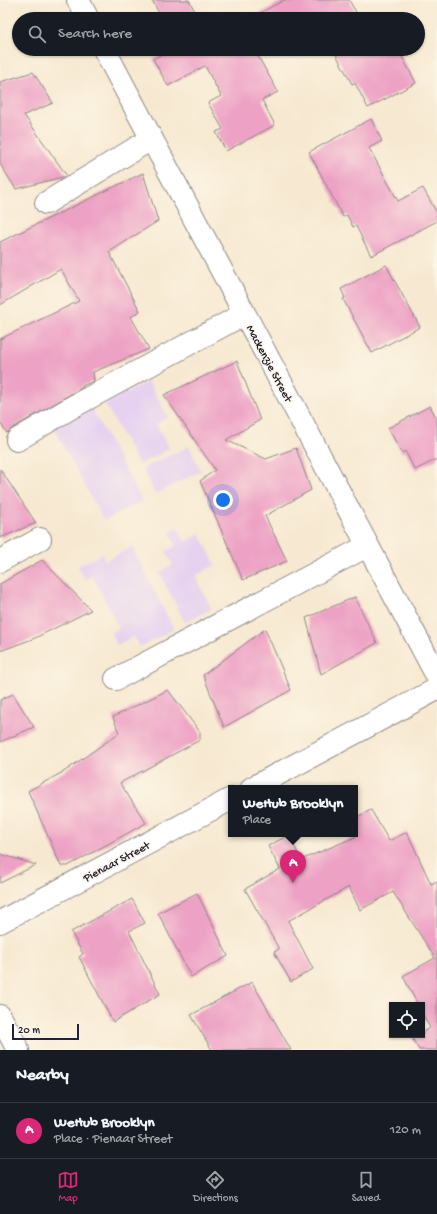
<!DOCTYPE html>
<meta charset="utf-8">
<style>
:root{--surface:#171b24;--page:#242831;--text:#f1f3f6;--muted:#9ea1a6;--line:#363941;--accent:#db2777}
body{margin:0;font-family:"Gochi Hand",sans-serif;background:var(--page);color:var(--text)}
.controls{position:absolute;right:12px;bottom:12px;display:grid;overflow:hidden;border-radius:0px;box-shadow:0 1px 3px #0004}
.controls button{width:36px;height:36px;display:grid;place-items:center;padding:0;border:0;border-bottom:1px solid var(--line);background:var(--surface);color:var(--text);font:20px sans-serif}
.scale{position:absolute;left:12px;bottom:10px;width:67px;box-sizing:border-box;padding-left:4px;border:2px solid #22223b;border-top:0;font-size:11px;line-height:14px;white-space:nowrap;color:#22223b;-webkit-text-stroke:3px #fcf5e5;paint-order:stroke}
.you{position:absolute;left:223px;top:500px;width:14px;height:14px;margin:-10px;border:3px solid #fff;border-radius:50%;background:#1a73e8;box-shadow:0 0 0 6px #1a73e833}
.badge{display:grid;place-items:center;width:26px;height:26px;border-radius:50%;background:var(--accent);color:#fff;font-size:13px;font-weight:700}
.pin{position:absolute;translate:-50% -33px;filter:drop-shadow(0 1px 2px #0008)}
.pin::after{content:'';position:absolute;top:21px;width:14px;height:12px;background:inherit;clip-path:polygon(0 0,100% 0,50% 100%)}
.popup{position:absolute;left:228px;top:785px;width:130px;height:52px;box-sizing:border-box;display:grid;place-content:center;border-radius:0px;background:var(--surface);filter:drop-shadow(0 1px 3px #0005);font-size:13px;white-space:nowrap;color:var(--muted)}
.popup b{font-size:15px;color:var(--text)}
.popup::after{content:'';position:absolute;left:50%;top:100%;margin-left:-8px;border:8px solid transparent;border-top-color:var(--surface)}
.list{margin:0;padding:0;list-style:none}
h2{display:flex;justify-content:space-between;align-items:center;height:52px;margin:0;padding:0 16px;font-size:17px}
h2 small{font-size:13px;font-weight:400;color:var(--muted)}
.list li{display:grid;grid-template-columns:26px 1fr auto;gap:12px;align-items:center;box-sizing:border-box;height:56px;padding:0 16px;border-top:1px solid var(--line)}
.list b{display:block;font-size:15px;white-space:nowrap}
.list p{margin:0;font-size:13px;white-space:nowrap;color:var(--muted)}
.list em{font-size:13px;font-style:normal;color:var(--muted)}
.icon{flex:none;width:22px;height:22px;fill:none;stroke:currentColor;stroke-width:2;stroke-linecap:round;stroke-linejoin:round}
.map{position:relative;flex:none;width:437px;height:1050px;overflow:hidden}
.search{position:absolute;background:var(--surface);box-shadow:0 1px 3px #0004;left:12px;right:12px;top:12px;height:44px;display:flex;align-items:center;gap:10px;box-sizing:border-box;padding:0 14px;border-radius:22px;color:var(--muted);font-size:15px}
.sheet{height:108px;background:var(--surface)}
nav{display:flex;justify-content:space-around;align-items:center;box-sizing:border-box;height:56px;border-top:1px solid var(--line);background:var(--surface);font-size:11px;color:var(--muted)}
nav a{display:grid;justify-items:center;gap:2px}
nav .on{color:var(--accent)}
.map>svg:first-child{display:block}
.built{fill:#e6d2f0}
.building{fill:#eda1c4}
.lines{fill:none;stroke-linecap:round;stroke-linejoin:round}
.minor-casing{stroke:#8c8686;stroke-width:24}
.minor{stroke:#fff;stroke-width:22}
.labels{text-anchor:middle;stroke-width:3;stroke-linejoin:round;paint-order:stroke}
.street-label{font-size:12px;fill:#22223b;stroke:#fcf5e5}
</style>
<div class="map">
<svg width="437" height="1050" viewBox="0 0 437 1050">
<rect width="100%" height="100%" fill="#fcf5e5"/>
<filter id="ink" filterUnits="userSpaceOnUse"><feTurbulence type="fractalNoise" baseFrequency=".025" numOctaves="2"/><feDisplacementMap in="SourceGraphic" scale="8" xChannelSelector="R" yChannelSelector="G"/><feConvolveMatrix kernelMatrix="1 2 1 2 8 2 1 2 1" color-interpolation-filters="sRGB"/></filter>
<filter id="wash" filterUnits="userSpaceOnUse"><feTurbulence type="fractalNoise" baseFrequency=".012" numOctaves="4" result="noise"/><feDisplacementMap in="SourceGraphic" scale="16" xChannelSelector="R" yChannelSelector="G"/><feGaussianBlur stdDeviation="0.9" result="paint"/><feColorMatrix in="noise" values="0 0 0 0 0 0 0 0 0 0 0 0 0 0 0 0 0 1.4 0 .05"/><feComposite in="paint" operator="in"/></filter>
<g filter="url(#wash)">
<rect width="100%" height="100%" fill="#f7e9d1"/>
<path class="built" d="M 148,381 L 168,417 L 156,424 L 169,449 L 139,465 L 105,404 Z
M 91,407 L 142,501 L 104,521 L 53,427 Z
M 189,446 L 201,471 L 155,494 L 142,469 Z
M 178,528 L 185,542 L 200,534 L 216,565 L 195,576 L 212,609 L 185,622 L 159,572 L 173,565 L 166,551 L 176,546 L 170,532 Z
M 132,547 L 174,629 L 140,647 L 134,636 L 117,645 L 111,632 L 119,628 L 93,576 L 85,580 L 78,566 L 102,554 L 105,561 Z"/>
<g id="blocks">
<path class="building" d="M 152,0 L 189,0 L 199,19 L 162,19 Z
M 284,0 L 349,0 L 360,19 L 249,19 Z
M 171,49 L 254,49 L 278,92 L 262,100 L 275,125 L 226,151 L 216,132 L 223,129 L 208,103 L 221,96 L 205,66 L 168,86 L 153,59 Z
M 333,49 L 398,49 L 416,83 L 368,108 L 355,83 L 352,84 Z
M 33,72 L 53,103 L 24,115 L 67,176 L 16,189 L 0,164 L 0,82 Z
M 371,119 L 382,141 L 369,148 L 398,201 L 423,188 L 437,213 L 437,221 L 371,256 L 356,226 L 353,227 L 347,215 L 343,217 L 309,152 Z
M 143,173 L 158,221 L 109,252 L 140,311 L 131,317 L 149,349 L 93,372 L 94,381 L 82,386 L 83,387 L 11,429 L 7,433 L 0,423 L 0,339 L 79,301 L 61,269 L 0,305 L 0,242 Z
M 386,265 L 420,327 L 372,353 L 343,299 L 345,298 L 341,289 Z
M 237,361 L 260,420 L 226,440 L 266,459 L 296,448 L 311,490 L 265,516 L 287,561 L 243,580 L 200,481 L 215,470 L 164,395 Z
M 430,406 L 437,419 L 437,459 L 415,470 L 405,451 L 402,453 L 388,428 Z
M 0,469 L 36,523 L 0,538 Z
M 42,560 L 91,610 L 35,638 L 0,651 L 0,584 Z
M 355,597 L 377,643 L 321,674 L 306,618 Z
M 265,629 L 291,690 L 224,727 L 203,675 Z
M 168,690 L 200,732 L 200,740 L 120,783 L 146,823 L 68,866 L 61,866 L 28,791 L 65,771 L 119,733 L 113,717 Z
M 13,694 L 34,727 L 0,742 L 0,700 Z
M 371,810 L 389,841 L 407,832 L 431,884 L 437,881 L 437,1050 L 419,1050 L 412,1038 L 418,1035 L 422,1035 L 422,1033 L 430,1028 L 422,1013 L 422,1005 L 418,1005 L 403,976 L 435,958 L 393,892 L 360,910 L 349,887 L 288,921 L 313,969 L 291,982 L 274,952 L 279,949 L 245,889 L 280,869 L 268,846 L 289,835 L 301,860 L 355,837 L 355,818 Z
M 0,854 L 36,865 L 0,883 Z
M 197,893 L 228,956 L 191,977 L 158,913 Z
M 132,899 L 145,923 L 129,931 L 160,994 L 113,1022 L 79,957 L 83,954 L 71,932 Z
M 252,982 L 291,1050 L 212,1050 L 191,1015 Z"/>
</g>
</g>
<g filter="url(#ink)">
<use href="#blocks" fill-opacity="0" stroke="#8c8686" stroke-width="1"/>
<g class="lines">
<defs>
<path id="minor" d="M 78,0 L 88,19
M 104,49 L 437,676
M 46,203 L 151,139
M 17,440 L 74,406 L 244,314
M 0,561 L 40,539
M 116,679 L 367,546
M 252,788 L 437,689
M 0,922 L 231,799
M 0,1016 L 18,1050"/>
</defs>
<use href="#minor" class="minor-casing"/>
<use href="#minor" class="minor"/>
</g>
</g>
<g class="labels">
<g class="street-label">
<text transform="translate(270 363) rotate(62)" y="4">Mackenzie Street</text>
<text transform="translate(116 861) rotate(-28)" y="4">Pienaar Street</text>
</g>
</g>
</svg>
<div class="controls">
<button><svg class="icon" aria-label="locate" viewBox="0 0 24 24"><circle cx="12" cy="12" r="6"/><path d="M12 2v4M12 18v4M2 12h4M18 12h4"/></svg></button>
</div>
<div class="scale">20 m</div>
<div class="you"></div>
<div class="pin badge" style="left:293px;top:883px">A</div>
<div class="popup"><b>WeHub Brooklyn</b>Place</div>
<div class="search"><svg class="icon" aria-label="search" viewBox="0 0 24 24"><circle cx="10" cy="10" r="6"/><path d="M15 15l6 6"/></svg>Search here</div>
</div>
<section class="sheet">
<h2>Nearby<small></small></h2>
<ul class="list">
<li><span class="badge">A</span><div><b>WeHub Brooklyn</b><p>Place · Pienaar Street</p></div><em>120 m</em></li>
</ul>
</section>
<nav>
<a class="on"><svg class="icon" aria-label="map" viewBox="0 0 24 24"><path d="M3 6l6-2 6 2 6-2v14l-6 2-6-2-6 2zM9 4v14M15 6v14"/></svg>Map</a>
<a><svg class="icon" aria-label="directions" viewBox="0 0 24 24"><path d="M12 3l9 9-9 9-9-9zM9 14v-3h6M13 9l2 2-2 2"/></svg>Directions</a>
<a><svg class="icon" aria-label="saved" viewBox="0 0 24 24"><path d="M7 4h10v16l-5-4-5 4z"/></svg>Saved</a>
</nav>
